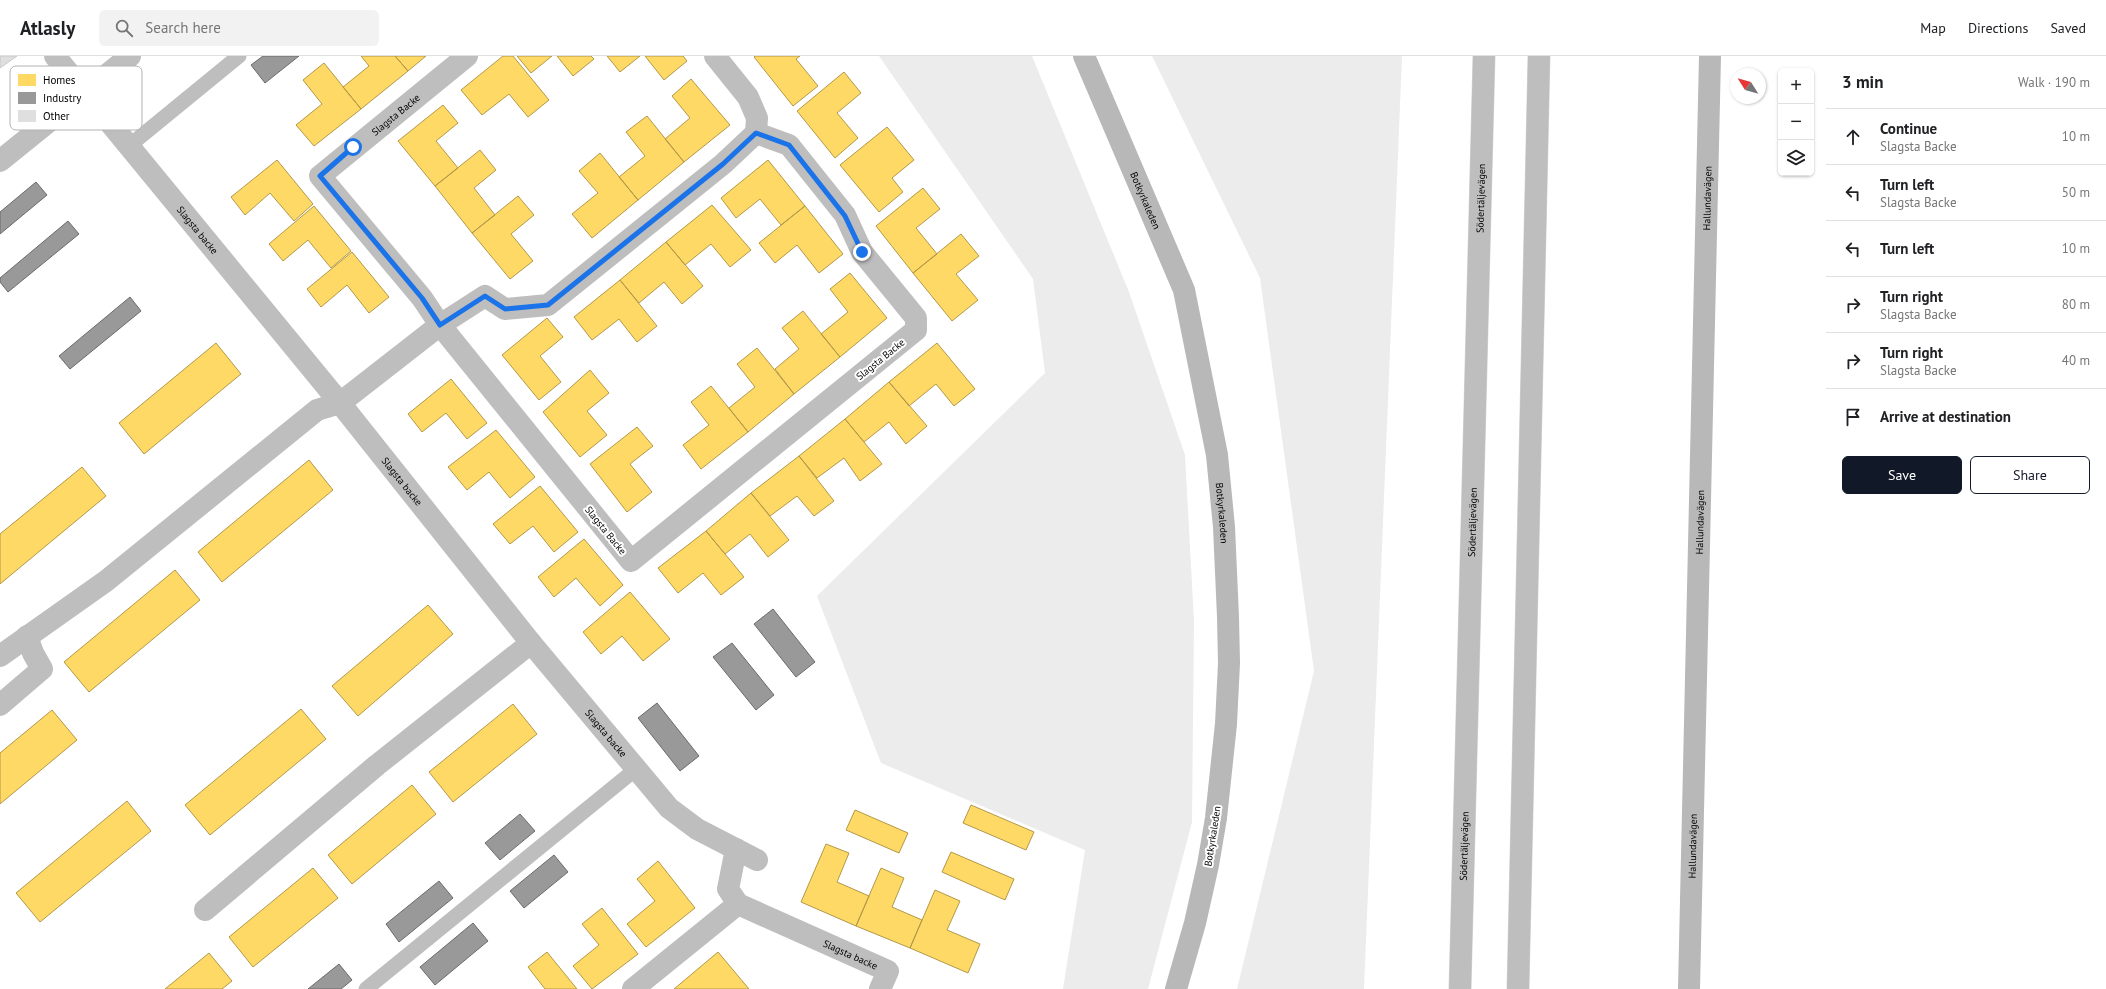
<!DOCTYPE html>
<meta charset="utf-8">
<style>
:root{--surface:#fff;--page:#f2f2f2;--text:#202124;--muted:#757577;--line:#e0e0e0;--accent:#111827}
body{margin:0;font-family:"PT Sans",sans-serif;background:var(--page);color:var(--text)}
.controls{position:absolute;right:12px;top:12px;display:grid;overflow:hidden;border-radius:6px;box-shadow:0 1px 3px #0004}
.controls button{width:36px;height:36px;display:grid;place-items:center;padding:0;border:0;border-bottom:1px solid var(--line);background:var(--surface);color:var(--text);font:20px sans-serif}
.compass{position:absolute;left:1730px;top:12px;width:36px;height:36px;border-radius:50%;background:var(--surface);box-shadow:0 1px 3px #0004;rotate:307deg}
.stop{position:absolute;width:12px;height:12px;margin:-9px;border:3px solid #1a73e8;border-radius:50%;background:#fff}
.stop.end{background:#1a73e8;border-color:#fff;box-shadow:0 1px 4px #0008}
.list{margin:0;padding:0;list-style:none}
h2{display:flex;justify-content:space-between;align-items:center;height:52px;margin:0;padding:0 16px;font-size:17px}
h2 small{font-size:13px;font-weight:400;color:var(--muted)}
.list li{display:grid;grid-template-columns:26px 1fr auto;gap:12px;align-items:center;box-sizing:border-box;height:56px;padding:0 16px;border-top:1px solid var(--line)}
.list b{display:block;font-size:15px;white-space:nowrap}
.list p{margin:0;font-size:13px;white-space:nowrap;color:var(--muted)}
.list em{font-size:13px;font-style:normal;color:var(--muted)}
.actions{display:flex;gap:8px;padding:12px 16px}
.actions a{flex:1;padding:9px 0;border:1px solid var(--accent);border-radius:6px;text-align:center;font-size:14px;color:var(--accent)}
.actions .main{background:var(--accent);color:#fff}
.icon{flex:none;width:22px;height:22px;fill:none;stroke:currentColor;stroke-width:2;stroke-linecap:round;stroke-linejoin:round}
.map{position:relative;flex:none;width:1826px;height:933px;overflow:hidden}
header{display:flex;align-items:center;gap:24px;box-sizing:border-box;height:56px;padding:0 20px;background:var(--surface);border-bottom:1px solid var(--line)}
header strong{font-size:19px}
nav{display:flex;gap:22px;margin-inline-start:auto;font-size:14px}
.search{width:280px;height:36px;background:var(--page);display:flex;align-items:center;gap:10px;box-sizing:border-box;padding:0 14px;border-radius:6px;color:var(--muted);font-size:15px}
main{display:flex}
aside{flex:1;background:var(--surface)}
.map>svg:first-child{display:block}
.green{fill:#ececec}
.homes{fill:#ffd966;stroke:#b29847}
.industry{fill:#999;stroke:#6b6b6b}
.building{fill:#dfdfdf;stroke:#c7c7c7}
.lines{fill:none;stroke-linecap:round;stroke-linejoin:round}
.highway-casing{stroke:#dbdbdb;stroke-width:23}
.lane{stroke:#bebebe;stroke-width:15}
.street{stroke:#bebebe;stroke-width:22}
.secondary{stroke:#b8b8b8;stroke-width:22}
.highway{stroke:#bebebe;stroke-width:22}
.route{stroke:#1a73e8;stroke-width:5}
.labels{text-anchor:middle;stroke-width:4;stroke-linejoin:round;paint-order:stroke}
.street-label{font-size:10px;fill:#000;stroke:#fff}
.key{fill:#fff;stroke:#b2b2b2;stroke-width:1}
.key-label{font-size:11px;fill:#000}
</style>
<header>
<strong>Atlasly</strong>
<div class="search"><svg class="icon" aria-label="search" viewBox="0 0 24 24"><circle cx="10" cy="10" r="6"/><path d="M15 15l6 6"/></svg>Search here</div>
<nav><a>Map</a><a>Directions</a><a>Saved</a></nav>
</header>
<main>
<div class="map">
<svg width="1826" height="933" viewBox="0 0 1826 933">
<rect width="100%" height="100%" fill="#fff"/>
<path class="green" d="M 879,0 L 1032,0 L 1129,236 L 1185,399 L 1194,565 L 1192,766 L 1148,933 L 1063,933 L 1085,794 L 881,707 L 817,540 L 1045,317 L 1033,223 Z
M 1152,0 L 1402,0 L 1364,933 L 1237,933 L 1314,615 L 1260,222 Z"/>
<path class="homes" d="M 361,0 L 395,0 L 408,15 L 361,53 L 343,31 L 369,10 Z
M 395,0 L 426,0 L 408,15 Z
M 503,0 L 513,0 L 549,44 L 528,61 L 509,38 L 482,59 L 461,34 Z
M 517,0 L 552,0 L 531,17 Z
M 557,0 L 591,0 L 594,3 L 573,20 Z
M 607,0 L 640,0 L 620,16 Z
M 645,0 L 683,0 L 687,5 L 664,24 Z
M 755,0 L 800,0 L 796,3 L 818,30 L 793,50 L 754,1 Z
M 324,7 L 361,53 L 314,90 L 296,69 L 322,48 L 303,24 Z
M 844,16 L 861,37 L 837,57 L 858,82 L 835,102 L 797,55 Z
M 691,23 L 730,69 L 684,106 L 665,83 L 690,62 L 672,40 Z
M 443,49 L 458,67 L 436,85 L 458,112 L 435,130 L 398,85 Z
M 647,60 L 684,106 L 638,144 L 619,121 L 645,100 L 626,76 Z
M 887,71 L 914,104 L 892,122 L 903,136 L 879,156 L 840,109 Z
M 480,94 L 496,114 L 474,132 L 495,159 L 472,177 L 435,130 Z
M 600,97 L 638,144 L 592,182 L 572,158 L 598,137 L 579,115 Z
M 277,104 L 313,148 L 294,165 L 270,137 L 245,159 L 231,141 Z
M 768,104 L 805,150 L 781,169 L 760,143 L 736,162 L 721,142 Z
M 923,132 L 940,153 L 916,172 L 937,198 L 913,217 L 876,170 Z
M 518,140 L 534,159 L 511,178 L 533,205 L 510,223 L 472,177 Z
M 712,149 L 751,194 L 730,211 L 711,188 L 685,209 L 666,186 Z
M 314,150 L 351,195 L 331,212 L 308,184 L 283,205 L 269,188 Z
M 805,150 L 843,198 L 819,217 L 797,189 L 775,207 L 759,187 Z
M 961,178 L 979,200 L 956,218 L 978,244 L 952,265 L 913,217 Z
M 666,186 L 703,230 L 682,248 L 664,226 L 639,247 L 620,224 Z
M 352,196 L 389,241 L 369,257 L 347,229 L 321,251 L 307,233 Z
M 850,217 L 887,262 L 840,301 L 821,278 L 848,256 L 830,233 Z
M 620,224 L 657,270 L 637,286 L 619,263 L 592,284 L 574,261 Z
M 803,255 L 840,301 L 794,338 L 775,313 L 799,293 L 782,272 Z
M 547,262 L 563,281 L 540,300 L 561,326 L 539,344 L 502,299 Z
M 216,287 L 241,318 L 144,398 L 119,367 Z
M 937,287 L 975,333 L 954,350 L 936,328 L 909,350 L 889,326 Z
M 757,292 L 794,338 L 748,376 L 729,352 L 755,331 L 737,308 Z
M 590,314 L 609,337 L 587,355 L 607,379 L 580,401 L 543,356 Z
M 451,323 L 487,367 L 467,383 L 446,357 L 422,376 L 408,358 Z
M 889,326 L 927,370 L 906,388 L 889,366 L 864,386 L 845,363 Z
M 711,330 L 748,376 L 701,413 L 683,389 L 709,369 L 691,346 Z
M 845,363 L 882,408 L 860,425 L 844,402 L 817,422 L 799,400 Z
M 637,371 L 653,390 L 630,408 L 652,436 L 627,456 L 590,408 Z
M 496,374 L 535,421 L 510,442 L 489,416 L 467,434 L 448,411 Z
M 799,400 L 834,445 L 814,460 L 797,440 L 770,460 L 751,437 Z
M 309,404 L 333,434 L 222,526 L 198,496 Z
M 82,411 L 106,440 L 0,528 L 0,478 Z
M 540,430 L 578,476 L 554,496 L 533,470 L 510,488 L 493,468 Z
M 751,437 L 789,484 L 768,501 L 750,478 L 725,498 L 706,475 Z
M 706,475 L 744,521 L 721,539 L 703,517 L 678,537 L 658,512 Z
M 584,483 L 623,529 L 600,550 L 576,522 L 554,541 L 538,521 Z
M 175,514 L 200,544 L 89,636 L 64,606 Z
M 630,536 L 670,583 L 643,605 L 622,580 L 601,598 L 583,576 Z
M 428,549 L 453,578 L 358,660 L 332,630 Z
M 513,648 L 537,678 L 453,746 L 429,716 Z
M 301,653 L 326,683 L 210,779 L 185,749 Z
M 52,654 L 77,684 L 0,748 L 0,697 Z
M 412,729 L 436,758 L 352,828 L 328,799 Z
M 127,745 L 151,775 L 40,866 L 16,837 Z
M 971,749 L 1034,776 L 1026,794 L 963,767 Z
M 855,754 L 908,777 L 899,797 L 846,774 Z
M 826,788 L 849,797 L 837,826 L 869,840 L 856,870 L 801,846 Z
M 951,796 L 1014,823 L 1005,844 L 942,816 Z
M 658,805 L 695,852 L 646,891 L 627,868 L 655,845 L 637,823 Z
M 313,812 L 338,842 L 253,911 L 229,881 Z
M 881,812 L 904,822 L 892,851 L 922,864 L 910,892 L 856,870 Z
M 935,834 L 960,845 L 947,874 L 980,888 L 968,917 L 910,892 Z
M 602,852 L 638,898 L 592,933 L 573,910 L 599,889 L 582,868 Z
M 547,896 L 577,933 L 545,933 L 528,911 Z
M 718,896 L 749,933 L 674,933 Z
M 209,897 L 232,925 L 222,933 L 165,933 Z"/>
<path class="industry" d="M 263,0 L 299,0 L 265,27 L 251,9 Z
M 36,126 L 47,139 L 0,178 L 0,156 Z
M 68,165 L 79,178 L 8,236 L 0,226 L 0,222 Z
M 130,241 L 141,255 L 70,313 L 59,300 Z
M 773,553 L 815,606 L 796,621 L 754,568 Z
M 732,587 L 774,639 L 756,654 L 713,601 Z
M 657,647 L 699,700 L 680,715 L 638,662 Z
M 520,758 L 535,775 L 500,804 L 485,787 Z
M 554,799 L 568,816 L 524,852 L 510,835 Z
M 439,825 L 453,842 L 399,886 L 386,868 Z
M 473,867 L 488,885 L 435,929 L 420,911 Z
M 339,908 L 352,924 L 341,933 L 308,933 Z"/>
<path class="building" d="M 0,0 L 17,0 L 0,12 Z"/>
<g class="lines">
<defs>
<g id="highway">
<path id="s6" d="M 1460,933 L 1484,0"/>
<path d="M 1518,933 L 1539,0"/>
</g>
</defs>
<use href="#highway" class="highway-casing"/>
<path class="lane" d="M 129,90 L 239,0
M 366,933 L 636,713"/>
<g class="street">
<path id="s1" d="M 55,0 L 340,347 L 531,587 L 669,752 L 697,773 L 757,804"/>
<path d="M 715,0 L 748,41 L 757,62 L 756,77"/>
<path d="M 0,105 L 130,0"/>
<path id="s2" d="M 0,600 L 106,525 L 317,354 L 340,347 L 440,269 L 485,240 L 505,253 L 548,249 L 723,108 L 756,77 L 789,89 L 845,159 L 862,196 L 916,262 L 916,274 L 631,505 L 440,269 L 422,242 L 320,120 L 467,0"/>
<path d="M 0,649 L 42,613 L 33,597 L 27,580"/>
<path id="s3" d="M 736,793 L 728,833 L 738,848 L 888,915 L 880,933"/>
<path d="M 205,854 L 377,709 L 531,587"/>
<path d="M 633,933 L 738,848"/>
</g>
<g class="secondary">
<path id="s4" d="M 1084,0 L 1184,234 L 1217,399 L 1224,471 L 1228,561 L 1229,607 L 1226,668 L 1216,762 L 1208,809 L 1195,867 L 1176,933"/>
<path id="s5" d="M 1689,933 L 1710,0"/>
</g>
<use href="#highway" class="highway"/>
</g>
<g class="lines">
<path class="route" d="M 353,91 L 320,120 L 422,242 L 440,269 L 485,240 L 505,253 L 548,249 L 723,108 L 756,77 L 789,89 L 845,160 L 862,196"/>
</g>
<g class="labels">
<g class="street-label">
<text dy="4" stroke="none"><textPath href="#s2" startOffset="2165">Slagsta Backe</textPath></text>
<text dy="4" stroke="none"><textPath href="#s6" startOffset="791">Södertäljevägen</textPath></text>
<text dy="4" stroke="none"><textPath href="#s5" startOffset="791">Hallundavägen</textPath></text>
<text dy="4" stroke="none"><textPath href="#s4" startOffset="157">Botkyrkaleden</textPath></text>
<text dy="4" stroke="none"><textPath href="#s1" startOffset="225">Slagsta backe</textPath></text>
<text transform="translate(880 303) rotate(-39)" y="4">Slagsta Backe</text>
<text dy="4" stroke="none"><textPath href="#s1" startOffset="549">Slagsta backe</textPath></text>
<text dy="4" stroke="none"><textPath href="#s4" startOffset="481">Botkyrkaleden</textPath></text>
<text dy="4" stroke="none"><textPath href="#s6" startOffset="467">Södertäljevägen</textPath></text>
<text dy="4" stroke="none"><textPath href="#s5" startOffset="467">Hallundavägen</textPath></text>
<text transform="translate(606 474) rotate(51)" y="4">Slagsta Backe</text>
<text dy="4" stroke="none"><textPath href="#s1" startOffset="873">Slagsta backe</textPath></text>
<text transform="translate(1212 780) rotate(-81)" y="4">Botkyrkaleden</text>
<text dy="4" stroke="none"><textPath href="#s6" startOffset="143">Södertäljevägen</textPath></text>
<text dy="4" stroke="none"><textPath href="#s5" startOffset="143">Hallundavägen</textPath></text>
<text dy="4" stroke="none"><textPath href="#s3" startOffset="182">Slagsta backe</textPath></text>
</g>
</g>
<rect x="10" y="10" width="132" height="64" rx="6" class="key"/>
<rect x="18" y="18" width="18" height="12" fill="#ffd966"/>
<rect x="18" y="36" width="18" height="12" fill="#999"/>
<rect x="18" y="54" width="18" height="12" fill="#dfdfdf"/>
<g class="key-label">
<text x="43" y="28">Homes</text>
<text x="43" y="46">Industry</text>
<text x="43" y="64">Other</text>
</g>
</svg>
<div class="controls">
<button>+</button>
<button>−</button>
<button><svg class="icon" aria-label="layers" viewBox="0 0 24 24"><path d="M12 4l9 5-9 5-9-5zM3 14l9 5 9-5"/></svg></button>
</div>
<svg class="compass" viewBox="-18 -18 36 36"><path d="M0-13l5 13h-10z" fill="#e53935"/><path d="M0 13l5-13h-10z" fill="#757577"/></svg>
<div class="stop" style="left:353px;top:91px"></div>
<div class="stop end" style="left:862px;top:196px"></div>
</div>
<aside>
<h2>3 min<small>Walk · 190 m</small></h2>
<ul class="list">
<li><svg class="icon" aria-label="ahead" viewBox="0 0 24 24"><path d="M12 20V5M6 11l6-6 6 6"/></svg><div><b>Continue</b><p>Slagsta Backe</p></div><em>10 m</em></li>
<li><svg class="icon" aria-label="left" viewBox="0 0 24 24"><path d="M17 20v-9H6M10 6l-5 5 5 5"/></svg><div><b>Turn left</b><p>Slagsta Backe</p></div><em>50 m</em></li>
<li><svg class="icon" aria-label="left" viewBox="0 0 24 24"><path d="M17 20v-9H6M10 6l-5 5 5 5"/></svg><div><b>Turn left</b></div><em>10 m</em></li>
<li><svg class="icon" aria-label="right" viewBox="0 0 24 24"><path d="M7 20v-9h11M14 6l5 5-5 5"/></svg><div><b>Turn right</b><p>Slagsta Backe</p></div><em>80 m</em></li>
<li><svg class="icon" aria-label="right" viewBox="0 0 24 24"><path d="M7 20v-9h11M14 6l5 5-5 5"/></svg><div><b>Turn right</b><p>Slagsta Backe</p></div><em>40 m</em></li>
<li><svg class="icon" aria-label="arrive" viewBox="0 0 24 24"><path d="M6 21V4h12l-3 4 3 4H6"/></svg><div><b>Arrive at destination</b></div></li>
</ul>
<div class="actions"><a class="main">Save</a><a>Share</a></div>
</aside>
</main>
